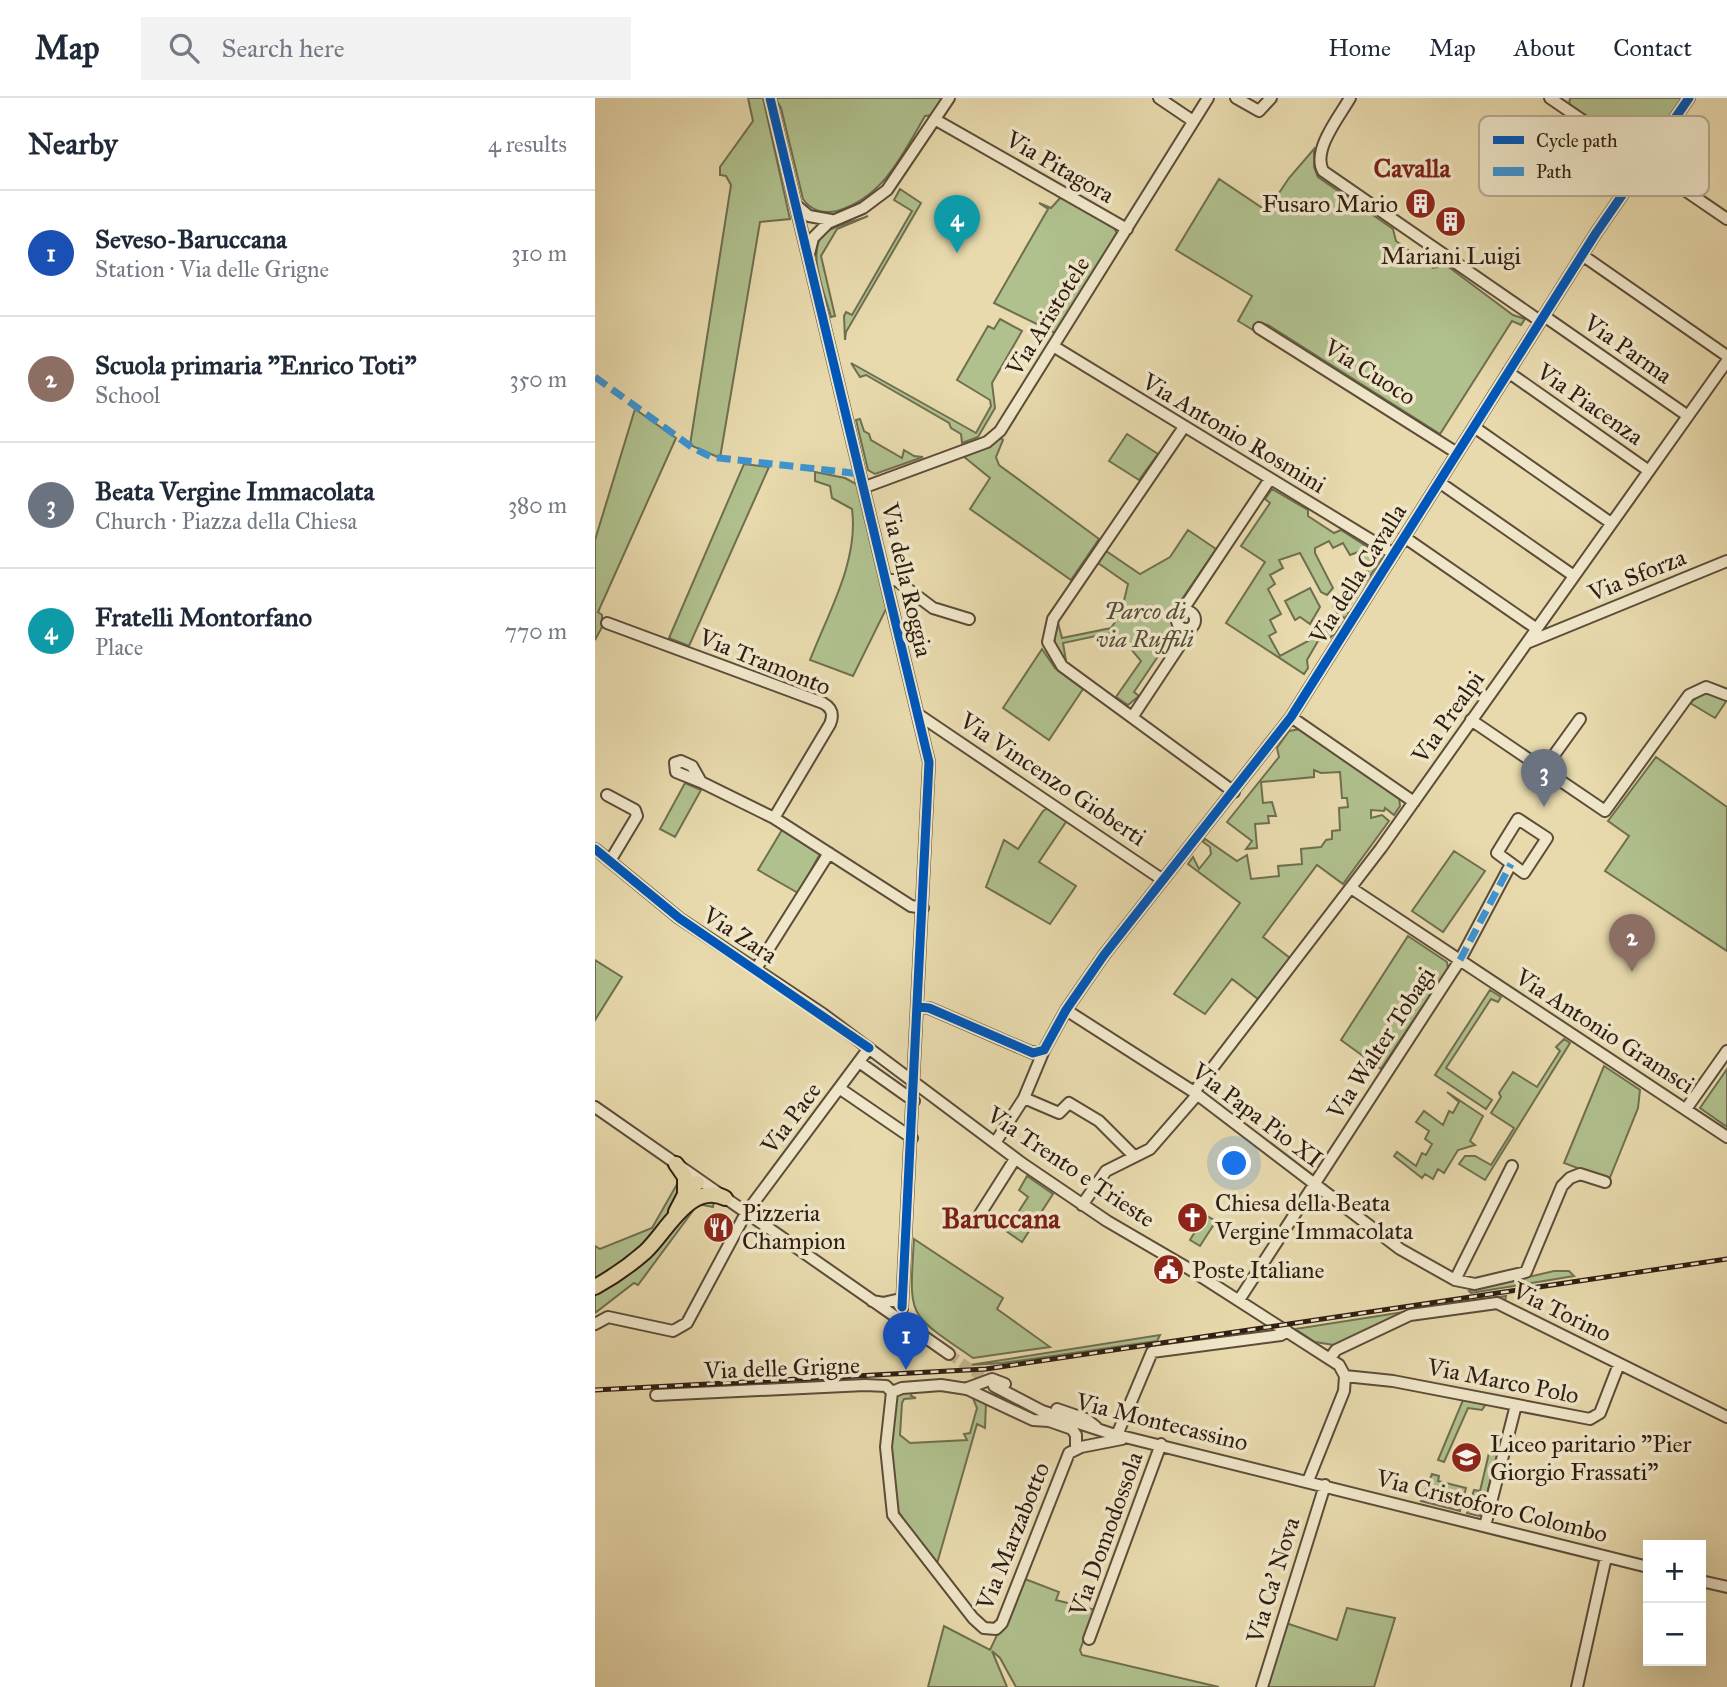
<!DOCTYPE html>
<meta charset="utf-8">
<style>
:root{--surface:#fff;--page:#f2f2f3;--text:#1f2937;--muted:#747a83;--line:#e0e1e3;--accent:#7c3aed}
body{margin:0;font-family:"IM FELL Great Primer",serif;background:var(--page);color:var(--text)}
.controls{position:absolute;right:21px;bottom:21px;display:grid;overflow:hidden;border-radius:0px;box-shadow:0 7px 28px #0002}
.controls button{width:63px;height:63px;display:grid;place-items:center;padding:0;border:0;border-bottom:2px solid var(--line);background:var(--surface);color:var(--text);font:35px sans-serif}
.you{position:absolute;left:640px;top:1066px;width:24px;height:24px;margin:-18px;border:5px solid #fff;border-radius:50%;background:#1a73e8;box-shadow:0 0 0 10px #1a73e833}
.badge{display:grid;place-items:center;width:46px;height:46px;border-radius:50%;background:var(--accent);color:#fff;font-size:23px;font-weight:700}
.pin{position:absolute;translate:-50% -58px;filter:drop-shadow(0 2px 4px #0008)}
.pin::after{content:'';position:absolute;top:37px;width:24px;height:21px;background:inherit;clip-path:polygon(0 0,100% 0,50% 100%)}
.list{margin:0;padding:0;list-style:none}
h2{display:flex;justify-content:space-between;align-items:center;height:91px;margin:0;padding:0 28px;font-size:30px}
h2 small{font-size:23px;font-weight:400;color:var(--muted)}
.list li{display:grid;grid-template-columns:46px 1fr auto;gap:21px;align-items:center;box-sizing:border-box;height:126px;padding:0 28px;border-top:2px solid var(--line)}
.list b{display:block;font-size:26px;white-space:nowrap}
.list p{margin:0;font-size:23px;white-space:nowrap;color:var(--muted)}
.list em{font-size:23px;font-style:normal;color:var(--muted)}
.icon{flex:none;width:38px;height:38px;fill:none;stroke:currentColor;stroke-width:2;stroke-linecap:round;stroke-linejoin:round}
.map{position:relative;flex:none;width:1132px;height:1589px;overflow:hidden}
header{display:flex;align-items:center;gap:42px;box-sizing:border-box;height:98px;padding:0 35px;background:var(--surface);border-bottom:2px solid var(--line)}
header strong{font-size:33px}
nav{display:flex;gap:38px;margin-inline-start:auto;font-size:24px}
.search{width:490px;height:63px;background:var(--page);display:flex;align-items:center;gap:18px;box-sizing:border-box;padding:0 24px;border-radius:0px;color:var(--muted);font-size:26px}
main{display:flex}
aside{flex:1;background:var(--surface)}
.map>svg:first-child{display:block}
.green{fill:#b0c18e;stroke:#6f6f50;stroke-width:2}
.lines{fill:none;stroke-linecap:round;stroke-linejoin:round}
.minor-tunnel{stroke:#c3b48e;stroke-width:10;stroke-dasharray:10 5;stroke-linecap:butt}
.minor-casing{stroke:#5c4c39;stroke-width:14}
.highway-casing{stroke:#2e1d12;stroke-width:18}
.minor{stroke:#f0e7ca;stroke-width:10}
.highway{stroke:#e8daad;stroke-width:14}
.rail-casing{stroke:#2e1d12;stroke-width:5}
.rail{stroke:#f0e7ca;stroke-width:2.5;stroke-dasharray:8;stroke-linecap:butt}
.quiet{stroke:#3c94d3;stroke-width:7;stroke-dasharray:14 7;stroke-linecap:butt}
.cycleway-casing{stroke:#f0e7ca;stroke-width:13}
.cycleway{stroke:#0057b8;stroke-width:9}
.labels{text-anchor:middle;stroke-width:7;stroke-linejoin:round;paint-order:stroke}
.street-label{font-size:24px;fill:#2e1d12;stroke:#f0e7ca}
.poi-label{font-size:24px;fill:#2e1d12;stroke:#f0e7ca;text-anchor:start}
.park-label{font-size:24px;font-style:italic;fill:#554e37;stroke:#f0e7ca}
.neighbourhood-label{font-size:26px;font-weight:bold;fill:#7a1f14;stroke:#f0e7ca}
.quarter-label{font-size:28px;font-weight:bold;fill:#7a1f14;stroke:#f0e7ca}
.key{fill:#f0e7ca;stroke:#b6aa93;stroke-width:2}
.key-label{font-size:19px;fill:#2e1d12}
</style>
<header>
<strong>Map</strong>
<div class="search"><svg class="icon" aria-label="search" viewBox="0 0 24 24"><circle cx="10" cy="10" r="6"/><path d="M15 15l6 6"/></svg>Search here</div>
<nav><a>Home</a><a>Map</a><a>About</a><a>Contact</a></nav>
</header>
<main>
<aside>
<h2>Nearby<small>4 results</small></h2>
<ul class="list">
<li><span class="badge" style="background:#1a4fb4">1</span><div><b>Seveso-Baruccana</b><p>Station · Via delle Grigne</p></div><em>310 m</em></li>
<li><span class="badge" style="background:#8d6e63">2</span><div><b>Scuola primaria &quot;Enrico Toti&quot;</b><p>School</p></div><em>350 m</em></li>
<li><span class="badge" style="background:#6b7280">3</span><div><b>Beata Vergine Immacolata</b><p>Church · Piazza della Chiesa</p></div><em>380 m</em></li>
<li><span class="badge" style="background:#0f9aa8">4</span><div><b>Fratelli Montorfano</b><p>Place</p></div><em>770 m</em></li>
</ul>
</aside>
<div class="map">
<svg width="1132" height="1589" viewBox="0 0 1132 1589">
<rect width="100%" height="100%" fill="#e8daad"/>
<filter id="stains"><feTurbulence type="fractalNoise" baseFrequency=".00286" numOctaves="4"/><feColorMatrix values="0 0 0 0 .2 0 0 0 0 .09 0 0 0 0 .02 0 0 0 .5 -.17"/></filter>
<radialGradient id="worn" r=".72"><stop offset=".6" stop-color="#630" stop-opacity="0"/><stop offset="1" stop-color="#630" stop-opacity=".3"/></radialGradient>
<path class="green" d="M 153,0 L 168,0 L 195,121 L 165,124 L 125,360 L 95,347 L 136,87 L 131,78 L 125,77 L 125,69 L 158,23 Z
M 180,0 L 350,0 L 339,17 L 330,18 C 307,57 289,99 242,113 C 229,116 216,113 208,101 L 186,10 Z
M 975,0 L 1089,0 L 1053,50 L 1044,55 L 974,8 Z
M 719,51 L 719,69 L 723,79 L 798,131 L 801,143 L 838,170 L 851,167 L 918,217 L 930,221 L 926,227 L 917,223 L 845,336 L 673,227 L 663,224 L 658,232 L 643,223 L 657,198 L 581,152 L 624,81 L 672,113 L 694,80 Z
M 305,91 L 326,105 L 251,234 L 250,242 L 249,218 L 251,214 L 257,217 L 317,113 L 299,102 Z
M 466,99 L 518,128 L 522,135 L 463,234 L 460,235 L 399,205 L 453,111 L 444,105 L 456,110 Z
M 273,118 L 242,131 L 226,158 L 240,218 L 236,219 C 231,198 209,150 231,134 C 242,126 260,124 273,118 Z
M 405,221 L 427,233 L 397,285 L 400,310 L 383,339 L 367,345 L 366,336 L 356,330 L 354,325 L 271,277 L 265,279 L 256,265 L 381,335 L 396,308 L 395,302 L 362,282 L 393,228 L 399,231 Z
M 40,311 L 81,340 L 3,514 L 7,517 L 7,529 L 0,542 L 0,442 Z
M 265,321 L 269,333 L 274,336 L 276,342 L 307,360 L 309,352 L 319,358 L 328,359 L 280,376 L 273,372 L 261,322 Z
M 532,336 L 563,356 L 544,382 L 514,363 Z
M 406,340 L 408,342 L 401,359 L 404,367 L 504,441 L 476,482 L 375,411 L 395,380 L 368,358 Z
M 149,366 L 174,369 L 94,548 L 74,540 Z
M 220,374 L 250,380 L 263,387 L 294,505 L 258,578 L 215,562 C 233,515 264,463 257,411 L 237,400 L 235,388 L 220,383 Z
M 677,391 L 713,412 L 713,418 L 739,435 L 746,432 L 788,459 L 751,513 L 754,516 L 750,520 L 744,518 L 738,508 L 752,485 L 773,474 L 763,454 L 755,457 L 748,445 L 738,450 L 734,443 L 720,450 L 720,455 L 738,490 L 732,497 L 726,494 L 705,455 L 684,462 L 688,470 L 675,477 L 680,486 L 673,491 L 686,516 L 675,522 L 681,534 L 674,538 L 685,558 L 715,542 L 728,523 L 736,521 L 745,530 L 732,543 L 723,543 L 712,562 L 713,570 L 709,576 L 631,525 L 670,464 L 646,448 L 675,405 L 670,401 Z
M 593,432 L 621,451 L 577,516 L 580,545 L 574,554 L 568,551 L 539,594 L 544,598 L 533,607 L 521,599 L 546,563 L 526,539 L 524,542 L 515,535 L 468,545 L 471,563 C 460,551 456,540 463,525 L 467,540 L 516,530 L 526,515 L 533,486 L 503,465 L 511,453 L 545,476 L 575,459 Z
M 715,490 L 725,509 L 715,526 L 705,519 L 700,522 L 690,503 Z
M 447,551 L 460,570 L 488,591 L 454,642 L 408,610 Z
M 1110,593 L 1132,602 L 1120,620 L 1095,605 Z
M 705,631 L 804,700 L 805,708 L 799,717 L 790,710 L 789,713 L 776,712 L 776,720 L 787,717 L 794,723 L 748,786 L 722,767 L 668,839 L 695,860 L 663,901 L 637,881 L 610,916 L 579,896 L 645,805 L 593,766 L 598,759 L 604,771 L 616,756 L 615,749 L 608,744 L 610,741 L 642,763 L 652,757 L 656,781 L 684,778 L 683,768 L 707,766 L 706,751 L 726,749 L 731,742 L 737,741 L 737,733 L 745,732 L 744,710 L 753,709 L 752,700 L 747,700 L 745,674 L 726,675 L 719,672 L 719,679 L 666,684 L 668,705 L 677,704 L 681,718 L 673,718 L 674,725 L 660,726 L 662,750 L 651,751 L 657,743 L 632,724 L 684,659 L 682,650 L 694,633 Z
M 1061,659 L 1132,709 L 1132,853 L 1010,773 L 1034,738 L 1013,723 Z
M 90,685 L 106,692 L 80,739 L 65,731 Z
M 455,709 L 473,721 L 444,764 L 481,788 L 455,826 L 391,789 L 409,742 L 423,751 L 448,713 Z
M 187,732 L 225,756 L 203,795 L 163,772 Z
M 859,753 L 890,773 L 848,834 L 817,813 Z
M 813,838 L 852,864 L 853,870 L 786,971 L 746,942 Z
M 0,862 L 27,879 L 0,922 Z
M 895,892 L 906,899 L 903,904 L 896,901 L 851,970 L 897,1002 L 891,1011 L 840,977 Z
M 969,941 L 975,945 L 890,1082 L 864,1066 L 870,1058 L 880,1058 L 896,1067 L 919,1030 L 896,1015 L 906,999 L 904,995 L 918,974 L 942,989 L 965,953 L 961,949 Z
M 1009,968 L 1045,992 L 1043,1010 L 1014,1082 L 969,1065 Z
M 1132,971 L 1132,1029 L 1105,1010 Z
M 852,994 L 888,1018 L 875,1043 L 880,1047 L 863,1052 L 849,1075 L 843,1071 L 838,1081 L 830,1076 L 827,1080 L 799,1058 L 802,1054 L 821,1068 L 827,1055 L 831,1057 L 837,1046 L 830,1041 L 834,1033 L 821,1024 L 829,1013 L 848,1027 L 854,1013 L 858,1015 L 864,1004 Z
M 432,1078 L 458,1096 L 427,1144 L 411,1133 L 433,1099 L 424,1092 Z
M 85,1081 L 88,1088 C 72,1126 39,1165 0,1181 L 0,1148 L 5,1151 L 57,1130 Z
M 106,1101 L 119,1103 L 118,1109 L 103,1106 L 43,1187 L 39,1185 L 0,1215 L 0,1194 L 47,1164 Z
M 610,1117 L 621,1123 L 605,1148 L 595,1142 Z
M 319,1141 L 408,1200 L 402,1211 L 455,1249 L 378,1260 C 312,1214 314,1222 319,1141 Z
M 959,1173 L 974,1173 L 979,1178 L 876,1195 L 874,1193 Z
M 911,1198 L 910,1203 L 898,1201 L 832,1211 L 739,1247 L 720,1244 L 700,1231 Z
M 565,1237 L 562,1243 L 408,1265 L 375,1267 Z
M 317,1294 L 316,1298 L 321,1300 L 309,1301 L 307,1305 L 305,1337 L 315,1345 L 372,1342 L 369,1336 L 375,1335 L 382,1310 L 377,1298 L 391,1304 L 390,1330 L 382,1326 L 341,1469 L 303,1413 L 295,1341 L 298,1304 L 303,1295 Z
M 868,1302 L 891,1306 L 887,1312 L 873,1310 L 849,1364 L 843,1362 Z
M 894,1355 L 902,1357 L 887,1415 L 884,1418 L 872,1415 L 879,1392 L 885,1393 Z
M 837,1376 L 844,1378 L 843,1383 L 871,1390 L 865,1413 L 826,1403 Z
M 430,1481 L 464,1494 L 461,1502 L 500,1512 L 485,1552 L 487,1557 L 624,1589 L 421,1589 L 405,1560 L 397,1553 L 412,1589 L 333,1589 L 349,1528 L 395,1552 L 402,1537 L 410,1529 Z
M 752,1510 L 800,1520 L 779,1589 L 672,1589 L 691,1525 L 742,1542 Z"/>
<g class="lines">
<path class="minor-tunnel" d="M 354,1256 L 397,1286"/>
<defs>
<path id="minor" d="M 175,0 L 334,664 L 307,1209
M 564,0 L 598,23
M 641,0 L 664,13 L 676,0
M 755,0 C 744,19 717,52 728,73 L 945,223
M 955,0 L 1132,121
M 341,22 L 532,131
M 201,107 L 214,118 L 236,122
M 214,156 L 218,140 L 233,125 L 268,110 L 292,92 L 354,0
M 987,157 L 1132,258
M 949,218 L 1093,318
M 664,230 L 862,355
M 458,248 L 799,456
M 913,274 L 1054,373
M 589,329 L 458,521 L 453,544 L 467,568 L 639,694
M 879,329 L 1016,425
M 844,384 L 979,478
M 270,389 L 392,344 L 405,333 L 613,0
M 809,439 L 942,531
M 292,482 L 301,482 L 338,510 L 374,521
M582 522a9 9 0 1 1 18 0a9 9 0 1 1-18 0Z
M 585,516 L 675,381
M 12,525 L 228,605 C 237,610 239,616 235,626 L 179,720
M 934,544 L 1132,463
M 324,617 L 568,782
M 538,618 L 599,526
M 696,619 L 819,704
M 876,622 L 1010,713 L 1094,597 L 1111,589 L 1132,597
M 949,671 L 985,621
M 106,684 L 81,674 L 80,665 L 86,663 L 97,668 L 106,684 L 179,720 L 316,808 L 328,810
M 12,697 L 40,712 L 42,718 L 15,763
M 923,721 L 952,740 L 929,775 L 902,755 Z
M 0,751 L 84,820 L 228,916 L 428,1066 L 512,1123 L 596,1172 L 744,1267 L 750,1278 L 749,1293 L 713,1383
M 756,790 L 1132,1039
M 161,871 L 234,755
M 323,909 L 334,910 L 438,955 L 449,952 L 471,912 L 509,857 L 696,619 L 1001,135 L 1094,0
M 471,912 L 599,994 L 805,1151 L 860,1182 L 917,1068
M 264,964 L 319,1003
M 244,990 L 317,1040
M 599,994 L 786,750 L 1132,263
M 429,1000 L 449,952
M 0,1009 L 354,1256
M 1091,1011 L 1132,953
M 400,1045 L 429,1000 L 464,1015 L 474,1005 L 504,1023 L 539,1058
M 487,1107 L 511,1073 L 555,1051 L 602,997
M 385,1116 L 420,1061
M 860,1182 L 880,1186 L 931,1174 L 967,1088 L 975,1080 L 985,1076 L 1010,1084
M 644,1202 L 865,862 L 916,766
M 277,1203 L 288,1205 L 301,1202 L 307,1211
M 0,1226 L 13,1219 L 78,1233 L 92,1225 L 151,1115 L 274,950
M 735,1260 L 741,1252 L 815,1217 L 902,1205 L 1132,1319
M 750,1278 L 798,1283 L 995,1321 L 1005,1315 L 1024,1266
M 399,1288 L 447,1313 L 514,1335 L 1053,1469
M 370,1291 L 397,1281 L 410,1286
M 297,1294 L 291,1349 L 298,1417 L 378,1520 L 389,1530 L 401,1531 L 407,1525 L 474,1355 L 486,1349 L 527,1341
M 297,1294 L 307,1290 L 346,1287 L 372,1291 L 438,1322 L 454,1323 L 477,1331 L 481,1337 L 481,1351
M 61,1297 L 270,1287 L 291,1288 L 297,1294
M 462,1311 L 491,1321 L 501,1329
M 522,1337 L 557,1254 L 686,1237 L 692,1233
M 890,1428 L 921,1307
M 1106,1483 L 1132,1489
M 494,1541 L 566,1346
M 667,1589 L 730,1387
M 982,1589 L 1011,1459"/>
<path id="highway" d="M 81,1066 L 90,1079 L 90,1094
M 81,1114 L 94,1089 L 102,1085
M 0,1189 C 18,1179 34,1168 50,1154 C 71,1135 95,1083 130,1100"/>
</defs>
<use href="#minor" class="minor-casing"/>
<use href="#highway" class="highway-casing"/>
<use href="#minor" class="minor"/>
<use href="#highway" class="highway"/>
<defs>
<path id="rail" d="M 0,1292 L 391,1271 L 1132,1161"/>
</defs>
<use href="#rail" class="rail-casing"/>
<use href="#rail" class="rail"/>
<path class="quiet" d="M 0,279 L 98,350 L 116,359 L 266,376
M 865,862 L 916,766"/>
<defs>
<path id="cycleway" d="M 175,0 L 334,664 L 307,1209
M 0,751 L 84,820 L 274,950
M 323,909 L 334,910 L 438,955 L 449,952 L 471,912 L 509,857 L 696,619 L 1001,135 L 1094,0"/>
</defs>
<use href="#cycleway" class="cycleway-casing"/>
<use href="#cycleway" class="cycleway"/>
</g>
<defs>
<symbol id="building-disc" viewBox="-11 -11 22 22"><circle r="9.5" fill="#8f2418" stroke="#f0e7ca"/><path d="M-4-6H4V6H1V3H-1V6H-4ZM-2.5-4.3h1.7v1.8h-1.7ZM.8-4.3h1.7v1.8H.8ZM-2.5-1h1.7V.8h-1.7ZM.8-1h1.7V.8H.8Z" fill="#fff"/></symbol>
<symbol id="church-disc" viewBox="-11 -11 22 22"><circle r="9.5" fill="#8f2418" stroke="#f0e7ca"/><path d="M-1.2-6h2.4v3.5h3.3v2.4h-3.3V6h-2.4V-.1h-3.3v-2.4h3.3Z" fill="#fff"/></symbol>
<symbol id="restaurant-disc" viewBox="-11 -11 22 22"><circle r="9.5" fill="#8f2418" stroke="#f0e7ca"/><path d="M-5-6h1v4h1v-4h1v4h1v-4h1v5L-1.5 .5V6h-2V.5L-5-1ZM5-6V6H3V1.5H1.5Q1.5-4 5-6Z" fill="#fff"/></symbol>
<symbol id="civic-disc" viewBox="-11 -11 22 22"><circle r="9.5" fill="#8f2418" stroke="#f0e7ca"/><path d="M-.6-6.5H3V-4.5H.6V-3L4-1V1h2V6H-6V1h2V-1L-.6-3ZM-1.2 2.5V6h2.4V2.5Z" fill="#fff"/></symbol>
<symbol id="school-disc" viewBox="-11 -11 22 22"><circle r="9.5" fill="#8f2418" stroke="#f0e7ca"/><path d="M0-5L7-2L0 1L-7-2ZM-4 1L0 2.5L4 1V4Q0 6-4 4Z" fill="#fff"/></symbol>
</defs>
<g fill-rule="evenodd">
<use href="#building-disc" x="808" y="88" width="35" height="35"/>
<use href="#building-disc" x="838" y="106" width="35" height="35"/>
<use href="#church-disc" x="580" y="1102" width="35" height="35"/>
<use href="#restaurant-disc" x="106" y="1112" width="35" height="35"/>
<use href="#civic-disc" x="556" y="1154" width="35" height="35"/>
<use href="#school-disc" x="854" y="1342" width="35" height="35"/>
</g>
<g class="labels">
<g class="street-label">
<text transform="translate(465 69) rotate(30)" y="8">Via Pitagora</text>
<text transform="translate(453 218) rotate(-58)" y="8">Via Aristotele</text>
<text transform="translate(1033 251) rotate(35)" y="8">Via Parma</text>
<text transform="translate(775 274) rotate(32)" y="8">Via Cuoco</text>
<text transform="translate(995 306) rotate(35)" y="8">Via Piacenza</text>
<text transform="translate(639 335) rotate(31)" y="8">Via Antonio Rosmini</text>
<text transform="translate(763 476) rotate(-58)" y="8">Via della Cavalla</text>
<text transform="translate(1042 477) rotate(-22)" y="8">Via Sforza</text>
<text transform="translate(312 482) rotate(77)" y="8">Via della Roggia</text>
<text transform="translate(170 564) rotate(22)" y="8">Via Tramonto</text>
<text transform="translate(853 619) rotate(-55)" y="8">Via Prealpi</text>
<text transform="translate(458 681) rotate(34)" y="8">Via Vincenzo Gioberti</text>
<text transform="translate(145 837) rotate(33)" y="8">Via Zara</text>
<text transform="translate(1010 933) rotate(33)" y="8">Via Antonio Gramsci</text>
<text transform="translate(786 945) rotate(-57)" y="8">Via Walter Tobagi</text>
<text transform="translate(662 1017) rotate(37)" y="8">Via Papa Pio XI</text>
<text transform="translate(196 1020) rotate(-53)" y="8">Via Pace</text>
<text transform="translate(476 1069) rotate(34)" y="8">Via Trento e Trieste</text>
<text transform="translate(967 1214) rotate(26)" y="8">Via Torino</text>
<text transform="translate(187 1270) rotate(-2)" y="8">Via delle Grigne</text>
<text transform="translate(908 1283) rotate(11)" y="8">Via Marco Polo</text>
<text transform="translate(567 1324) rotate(14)" y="8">Via Montecassino</text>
<text transform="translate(897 1408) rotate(14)" y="8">Via Cristoforo Colombo</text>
<text transform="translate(511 1436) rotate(-70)" y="8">Via Domodossola</text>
<text transform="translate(418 1438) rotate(-68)" y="8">Via Marzabotto</text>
<text transform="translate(678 1482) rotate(-73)" y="8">Via Ca' Nova</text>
</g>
<g class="poi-label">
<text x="803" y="114" text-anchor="end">Fusaro Mario</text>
<text x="856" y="166" text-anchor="middle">Mariani Luigi</text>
<text x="620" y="1113">Chiesa della Beata<tspan x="620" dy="28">Vergine Immacolata</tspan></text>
<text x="147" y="1123">Pizzeria<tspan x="147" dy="28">Champion</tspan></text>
<text x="597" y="1180">Poste Italiane</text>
<text x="895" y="1354">Liceo paritario "Pier<tspan x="895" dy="28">Giorgio Frassati"</tspan></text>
</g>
<g class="park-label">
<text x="550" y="521">Parco di<tspan x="550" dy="28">via Ruffili</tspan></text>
</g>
<g class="neighbourhood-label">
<text x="817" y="79">Cavalla</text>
</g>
<g class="quarter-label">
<text x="406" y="1130">Baruccana</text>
</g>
</g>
<rect x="884" y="18" width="230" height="80" rx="10" class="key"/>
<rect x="898" y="38" width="31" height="8" fill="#0057b8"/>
<rect x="898" y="69" width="31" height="9" fill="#3c94d3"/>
<g class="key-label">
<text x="941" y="49">Cycle path</text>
<text x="941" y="80">Path</text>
</g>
<rect width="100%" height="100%" filter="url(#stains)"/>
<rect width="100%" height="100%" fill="url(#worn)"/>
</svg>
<div class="controls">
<button>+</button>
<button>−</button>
</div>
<div class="you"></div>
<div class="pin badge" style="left:311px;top:1272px;background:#1a4fb4">1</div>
<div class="pin badge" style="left:1037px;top:874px;background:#8d6e63">2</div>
<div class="pin badge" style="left:949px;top:709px;background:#6b7280">3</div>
<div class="pin badge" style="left:362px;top:155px;background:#0f9aa8">4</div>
</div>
</main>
